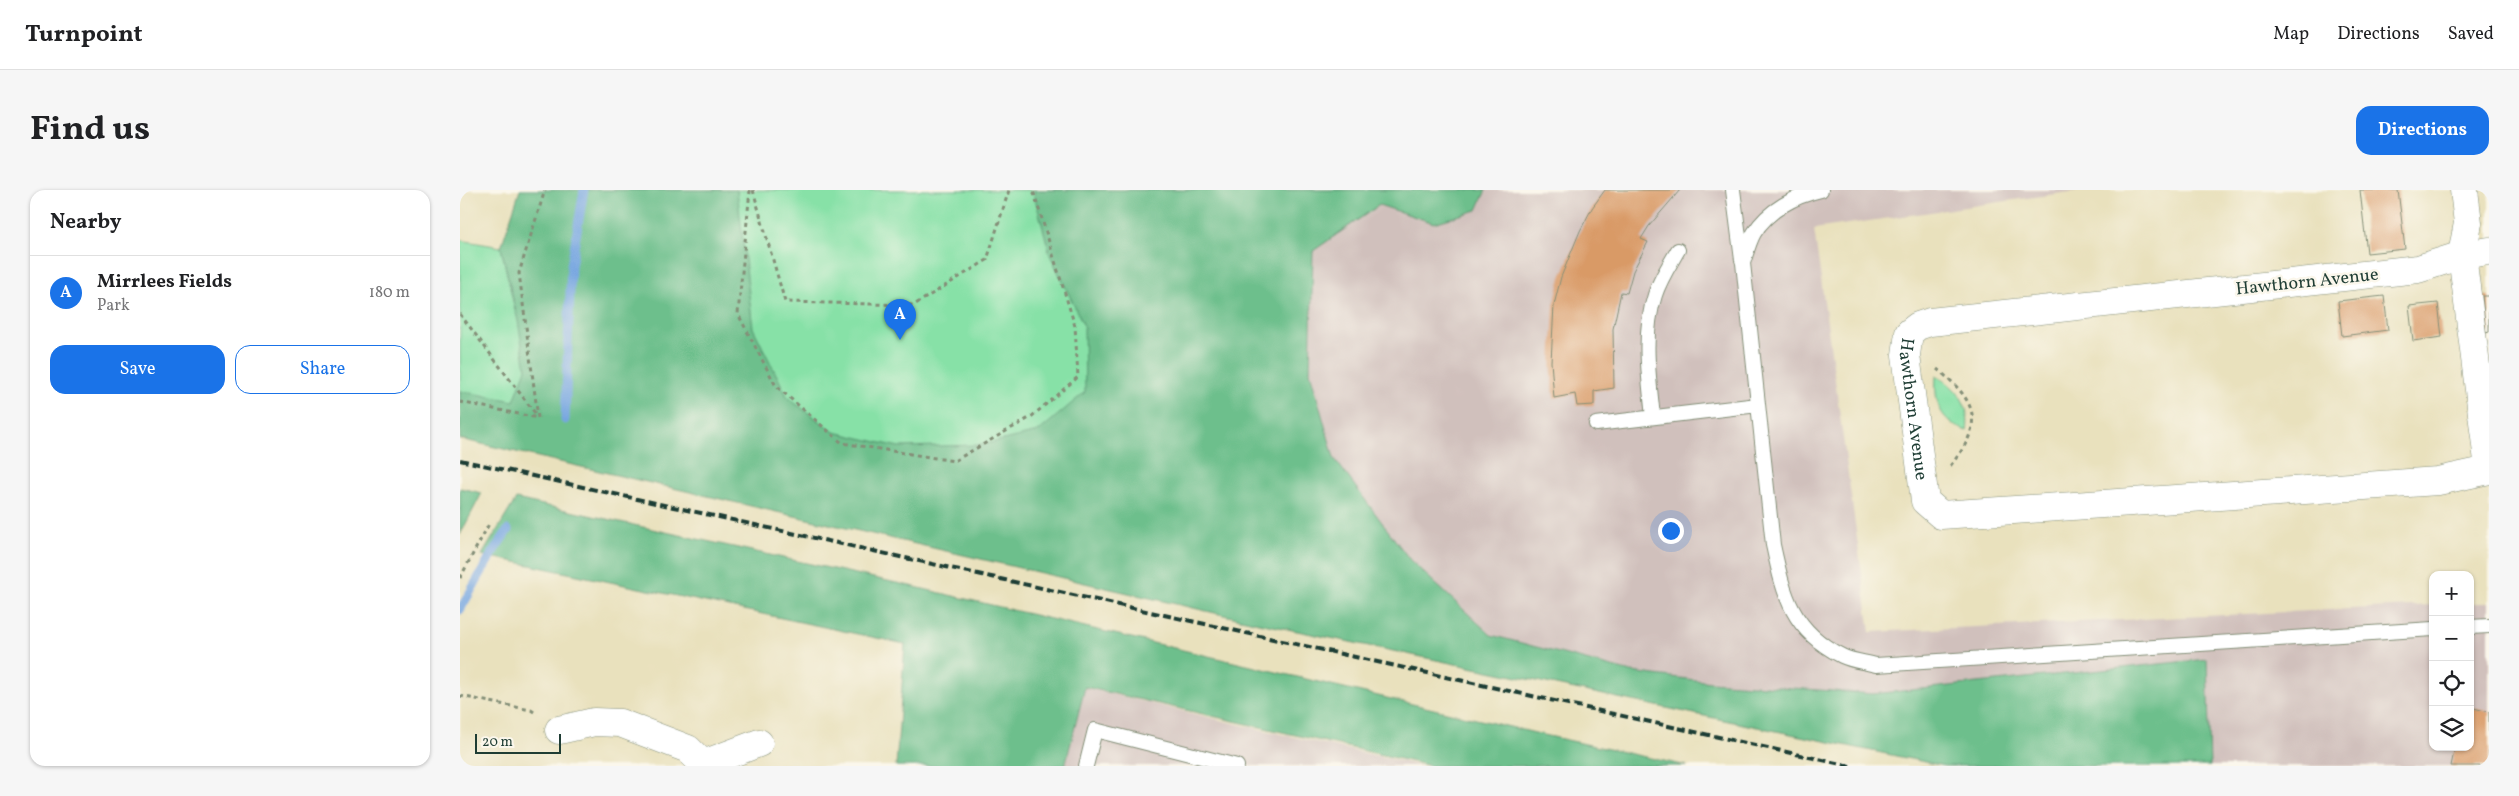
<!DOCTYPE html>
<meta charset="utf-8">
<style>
:root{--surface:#fff;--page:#f6f6f6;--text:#202124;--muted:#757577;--line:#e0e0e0;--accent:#1a73e8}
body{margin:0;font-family:Vollkorn,serif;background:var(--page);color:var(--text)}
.controls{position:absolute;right:15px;bottom:15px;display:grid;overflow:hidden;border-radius:10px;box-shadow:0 1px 4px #0004}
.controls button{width:45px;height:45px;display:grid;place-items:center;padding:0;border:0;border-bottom:1px solid var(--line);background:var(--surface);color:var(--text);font:25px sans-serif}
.scale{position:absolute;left:15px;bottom:12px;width:86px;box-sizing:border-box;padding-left:5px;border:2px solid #1f3d34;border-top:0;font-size:14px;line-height:18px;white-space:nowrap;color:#1f3d34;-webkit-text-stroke:4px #fbf7ec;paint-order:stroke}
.you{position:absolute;left:1210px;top:340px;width:18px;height:18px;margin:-12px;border:4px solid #fff;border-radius:50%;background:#1a73e8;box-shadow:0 0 0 8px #1a73e833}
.badge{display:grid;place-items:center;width:32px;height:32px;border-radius:50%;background:var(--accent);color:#fff;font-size:16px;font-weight:700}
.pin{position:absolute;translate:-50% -41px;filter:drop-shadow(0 1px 2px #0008)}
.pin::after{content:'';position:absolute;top:26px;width:18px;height:15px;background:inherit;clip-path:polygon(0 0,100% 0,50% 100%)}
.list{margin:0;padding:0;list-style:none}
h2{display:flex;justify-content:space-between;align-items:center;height:65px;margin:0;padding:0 20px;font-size:21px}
h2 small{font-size:16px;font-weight:400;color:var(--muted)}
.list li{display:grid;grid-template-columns:32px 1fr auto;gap:15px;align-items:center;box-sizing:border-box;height:75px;padding:0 20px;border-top:1px solid var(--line)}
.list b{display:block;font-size:19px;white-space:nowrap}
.list p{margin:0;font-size:16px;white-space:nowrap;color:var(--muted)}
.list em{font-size:16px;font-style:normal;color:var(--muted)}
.actions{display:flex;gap:10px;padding:15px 20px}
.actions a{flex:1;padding:11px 0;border:1px solid var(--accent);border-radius:15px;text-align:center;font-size:18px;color:var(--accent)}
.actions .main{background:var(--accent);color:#fff}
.icon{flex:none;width:28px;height:28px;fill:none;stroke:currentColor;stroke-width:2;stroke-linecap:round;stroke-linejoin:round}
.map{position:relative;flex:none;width:2029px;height:576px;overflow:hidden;border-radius:15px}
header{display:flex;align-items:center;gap:30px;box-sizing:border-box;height:70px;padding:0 25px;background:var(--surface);border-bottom:1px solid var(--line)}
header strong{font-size:24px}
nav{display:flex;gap:28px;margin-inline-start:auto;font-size:18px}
.intro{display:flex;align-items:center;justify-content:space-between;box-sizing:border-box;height:120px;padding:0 30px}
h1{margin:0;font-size:35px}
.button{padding:12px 22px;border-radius:15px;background:var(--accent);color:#fff;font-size:18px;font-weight:700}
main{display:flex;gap:30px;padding:0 30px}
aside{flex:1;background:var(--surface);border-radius:15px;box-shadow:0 1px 4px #0004}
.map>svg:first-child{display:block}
.industrial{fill:#d0c0bc}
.green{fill:#87e1a7;stroke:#538f6e}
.forest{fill:#6dbf8c;stroke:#467e60}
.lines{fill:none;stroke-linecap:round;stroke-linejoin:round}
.stream{stroke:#76a6e0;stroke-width:9}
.building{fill:#d99a66}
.service-casing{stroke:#848f78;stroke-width:16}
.minor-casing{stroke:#848f78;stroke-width:29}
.path{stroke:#848f78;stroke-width:3;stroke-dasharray:4 4;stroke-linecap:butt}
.service{stroke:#fff;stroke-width:14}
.minor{stroke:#fff;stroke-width:28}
.rail{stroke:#1f3d34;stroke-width:4;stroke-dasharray:8 4;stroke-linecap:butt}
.labels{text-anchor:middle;stroke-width:5;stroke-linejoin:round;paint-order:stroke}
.street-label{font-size:18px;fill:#1f3d34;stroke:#fbf7ec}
</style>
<header>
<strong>Turnpoint</strong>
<nav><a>Map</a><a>Directions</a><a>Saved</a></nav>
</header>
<div class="intro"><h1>Find us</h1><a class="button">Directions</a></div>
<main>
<aside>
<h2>Nearby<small></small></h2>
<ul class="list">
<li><span class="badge">A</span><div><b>Mirrlees Fields</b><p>Park</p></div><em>180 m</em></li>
</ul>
<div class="actions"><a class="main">Save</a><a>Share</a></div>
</aside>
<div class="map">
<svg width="2029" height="576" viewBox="0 0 2029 576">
<rect width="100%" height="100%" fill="#fbf7ec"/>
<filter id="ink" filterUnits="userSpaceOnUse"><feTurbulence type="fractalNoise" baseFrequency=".02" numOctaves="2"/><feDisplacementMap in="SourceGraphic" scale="10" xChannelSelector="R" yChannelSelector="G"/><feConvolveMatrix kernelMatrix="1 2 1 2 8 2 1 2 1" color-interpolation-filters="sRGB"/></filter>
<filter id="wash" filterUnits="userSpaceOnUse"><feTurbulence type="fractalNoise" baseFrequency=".0096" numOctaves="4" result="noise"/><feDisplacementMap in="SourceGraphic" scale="20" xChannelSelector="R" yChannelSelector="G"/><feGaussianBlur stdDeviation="1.12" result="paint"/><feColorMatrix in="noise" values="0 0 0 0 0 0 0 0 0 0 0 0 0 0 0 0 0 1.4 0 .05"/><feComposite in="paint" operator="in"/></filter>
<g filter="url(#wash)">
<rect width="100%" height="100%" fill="#e9e1bd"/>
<path class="industrial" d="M 941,0 L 1623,0 L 1354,39 L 1410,442 L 1973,415 L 1973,557 L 2010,557 L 2010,413 L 2029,413 L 2029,576 L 1501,576 L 788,418 L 853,61 Z
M 445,454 L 781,535 L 963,576 L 437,576 Z"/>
<path class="green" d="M 108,0 L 941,0 L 853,61 L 788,418 L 0,212 L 0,50 L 41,57 L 55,121 Z
M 1476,186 C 1498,197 1511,216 1507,241 C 1480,231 1474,214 1476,186 Z"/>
<path class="forest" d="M 60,0 L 277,0 L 293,138 L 328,208 L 374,242 L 439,257 L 521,255 L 578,242 L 625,202 L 624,136 L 590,65 L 574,4 L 575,0 L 1026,0 L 1017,20 L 974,33 L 919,15 L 853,61 L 850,182 L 874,268 L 950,370 L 1031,445 L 1171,482 L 1251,492 L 1413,504 L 1747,469 L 1750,576 L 1484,576 L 794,432 L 0,249 L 0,201 L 54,211 L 66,179 L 58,131 L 41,57 Z
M 0,298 L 22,303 L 0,345 Z
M 56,309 L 455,397 L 1084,545 L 1227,576 L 971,576 L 625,497 L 605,576 L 436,576 L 445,454 L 22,365 Z"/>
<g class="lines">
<path class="stream" d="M 105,230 L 111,76 L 124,0
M 0,420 L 33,362 L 48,340"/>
</g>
<g id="blocks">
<path class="building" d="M 1145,0 L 1220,0 L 1189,36 L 1181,49 L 1188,52 L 1173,81 L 1167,103 L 1161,102 L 1153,139 L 1154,198 L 1134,201 L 1134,215 L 1117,216 L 1115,204 L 1094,208 L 1091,172 L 1094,115 L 1101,87 L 1120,41 L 1132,18 Z
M 1900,0 L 1938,0 L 1945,59 L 1907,63 Z
M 1924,106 L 1928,140 L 1882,146 L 1878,111 Z
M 2022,106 L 2029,106 L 2029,142 L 2026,143 Z
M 1978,113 L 1982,147 L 1953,151 L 1949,116 Z
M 2010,517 L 2029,522 L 2029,576 L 1991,576 L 1995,557 L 2010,557 Z"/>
</g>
</g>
<g filter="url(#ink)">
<use href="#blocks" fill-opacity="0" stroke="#848f78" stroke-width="1"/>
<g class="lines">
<defs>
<path id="service" d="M 1273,0 L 1282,70
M 1361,0 C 1335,6 1308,20 1294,43 C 1289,52 1286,64 1283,73 L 1313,355 C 1324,406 1332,441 1382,466 C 1392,471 1405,472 1416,475 L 1973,439
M 1193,227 C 1189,187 1182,144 1195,105 C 1200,89 1210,74 1218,60
M 1136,234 L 1298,215
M 2010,437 L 2029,436
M 626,576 L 635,540 L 777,576"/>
<g id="minor">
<path d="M 2004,0 L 2008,33 L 2002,65 L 2029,279"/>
<path id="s1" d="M 2029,61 L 2002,65 L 1958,79 L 1470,132 L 1458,136 L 1449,143 L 1446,165 L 1465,311 L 1481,325 L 1978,291 L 2029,280"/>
<path d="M 99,540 L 134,532 L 160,533 L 228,559 L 245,576"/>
<path d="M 243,574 L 299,553"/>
</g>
</defs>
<use href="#service" class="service-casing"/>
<use href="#minor" class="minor-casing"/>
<path class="path" d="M 290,0 L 278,124 L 316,196 L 382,253 L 494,271 L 571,227 L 618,187 L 615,136 L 573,0
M 293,0 L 325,112 L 454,115 L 527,70 L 549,0
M 0,124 L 78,227
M 1477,179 C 1518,212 1525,234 1490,276
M 0,212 L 78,228
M 78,228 L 59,83 L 85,0
M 0,388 L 29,334
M 0,506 L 71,520 L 77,524"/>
<use href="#service" class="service"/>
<use href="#minor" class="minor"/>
<path class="rail" d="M 0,270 L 1390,576"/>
</g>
</g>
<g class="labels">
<g class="street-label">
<text transform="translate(1847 91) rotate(-6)" y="6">Hawthorn Avenue</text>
<text dy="6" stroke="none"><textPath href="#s1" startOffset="665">Hawthorn Avenue</textPath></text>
</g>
</g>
</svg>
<div class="controls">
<button>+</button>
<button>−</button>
<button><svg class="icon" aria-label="locate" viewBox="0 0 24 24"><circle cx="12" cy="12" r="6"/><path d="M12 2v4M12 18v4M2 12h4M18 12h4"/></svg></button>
<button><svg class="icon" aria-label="layers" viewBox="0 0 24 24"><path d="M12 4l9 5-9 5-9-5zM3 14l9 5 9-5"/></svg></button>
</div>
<div class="scale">20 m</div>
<div class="you"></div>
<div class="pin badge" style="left:440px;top:150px">A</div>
</div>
</main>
